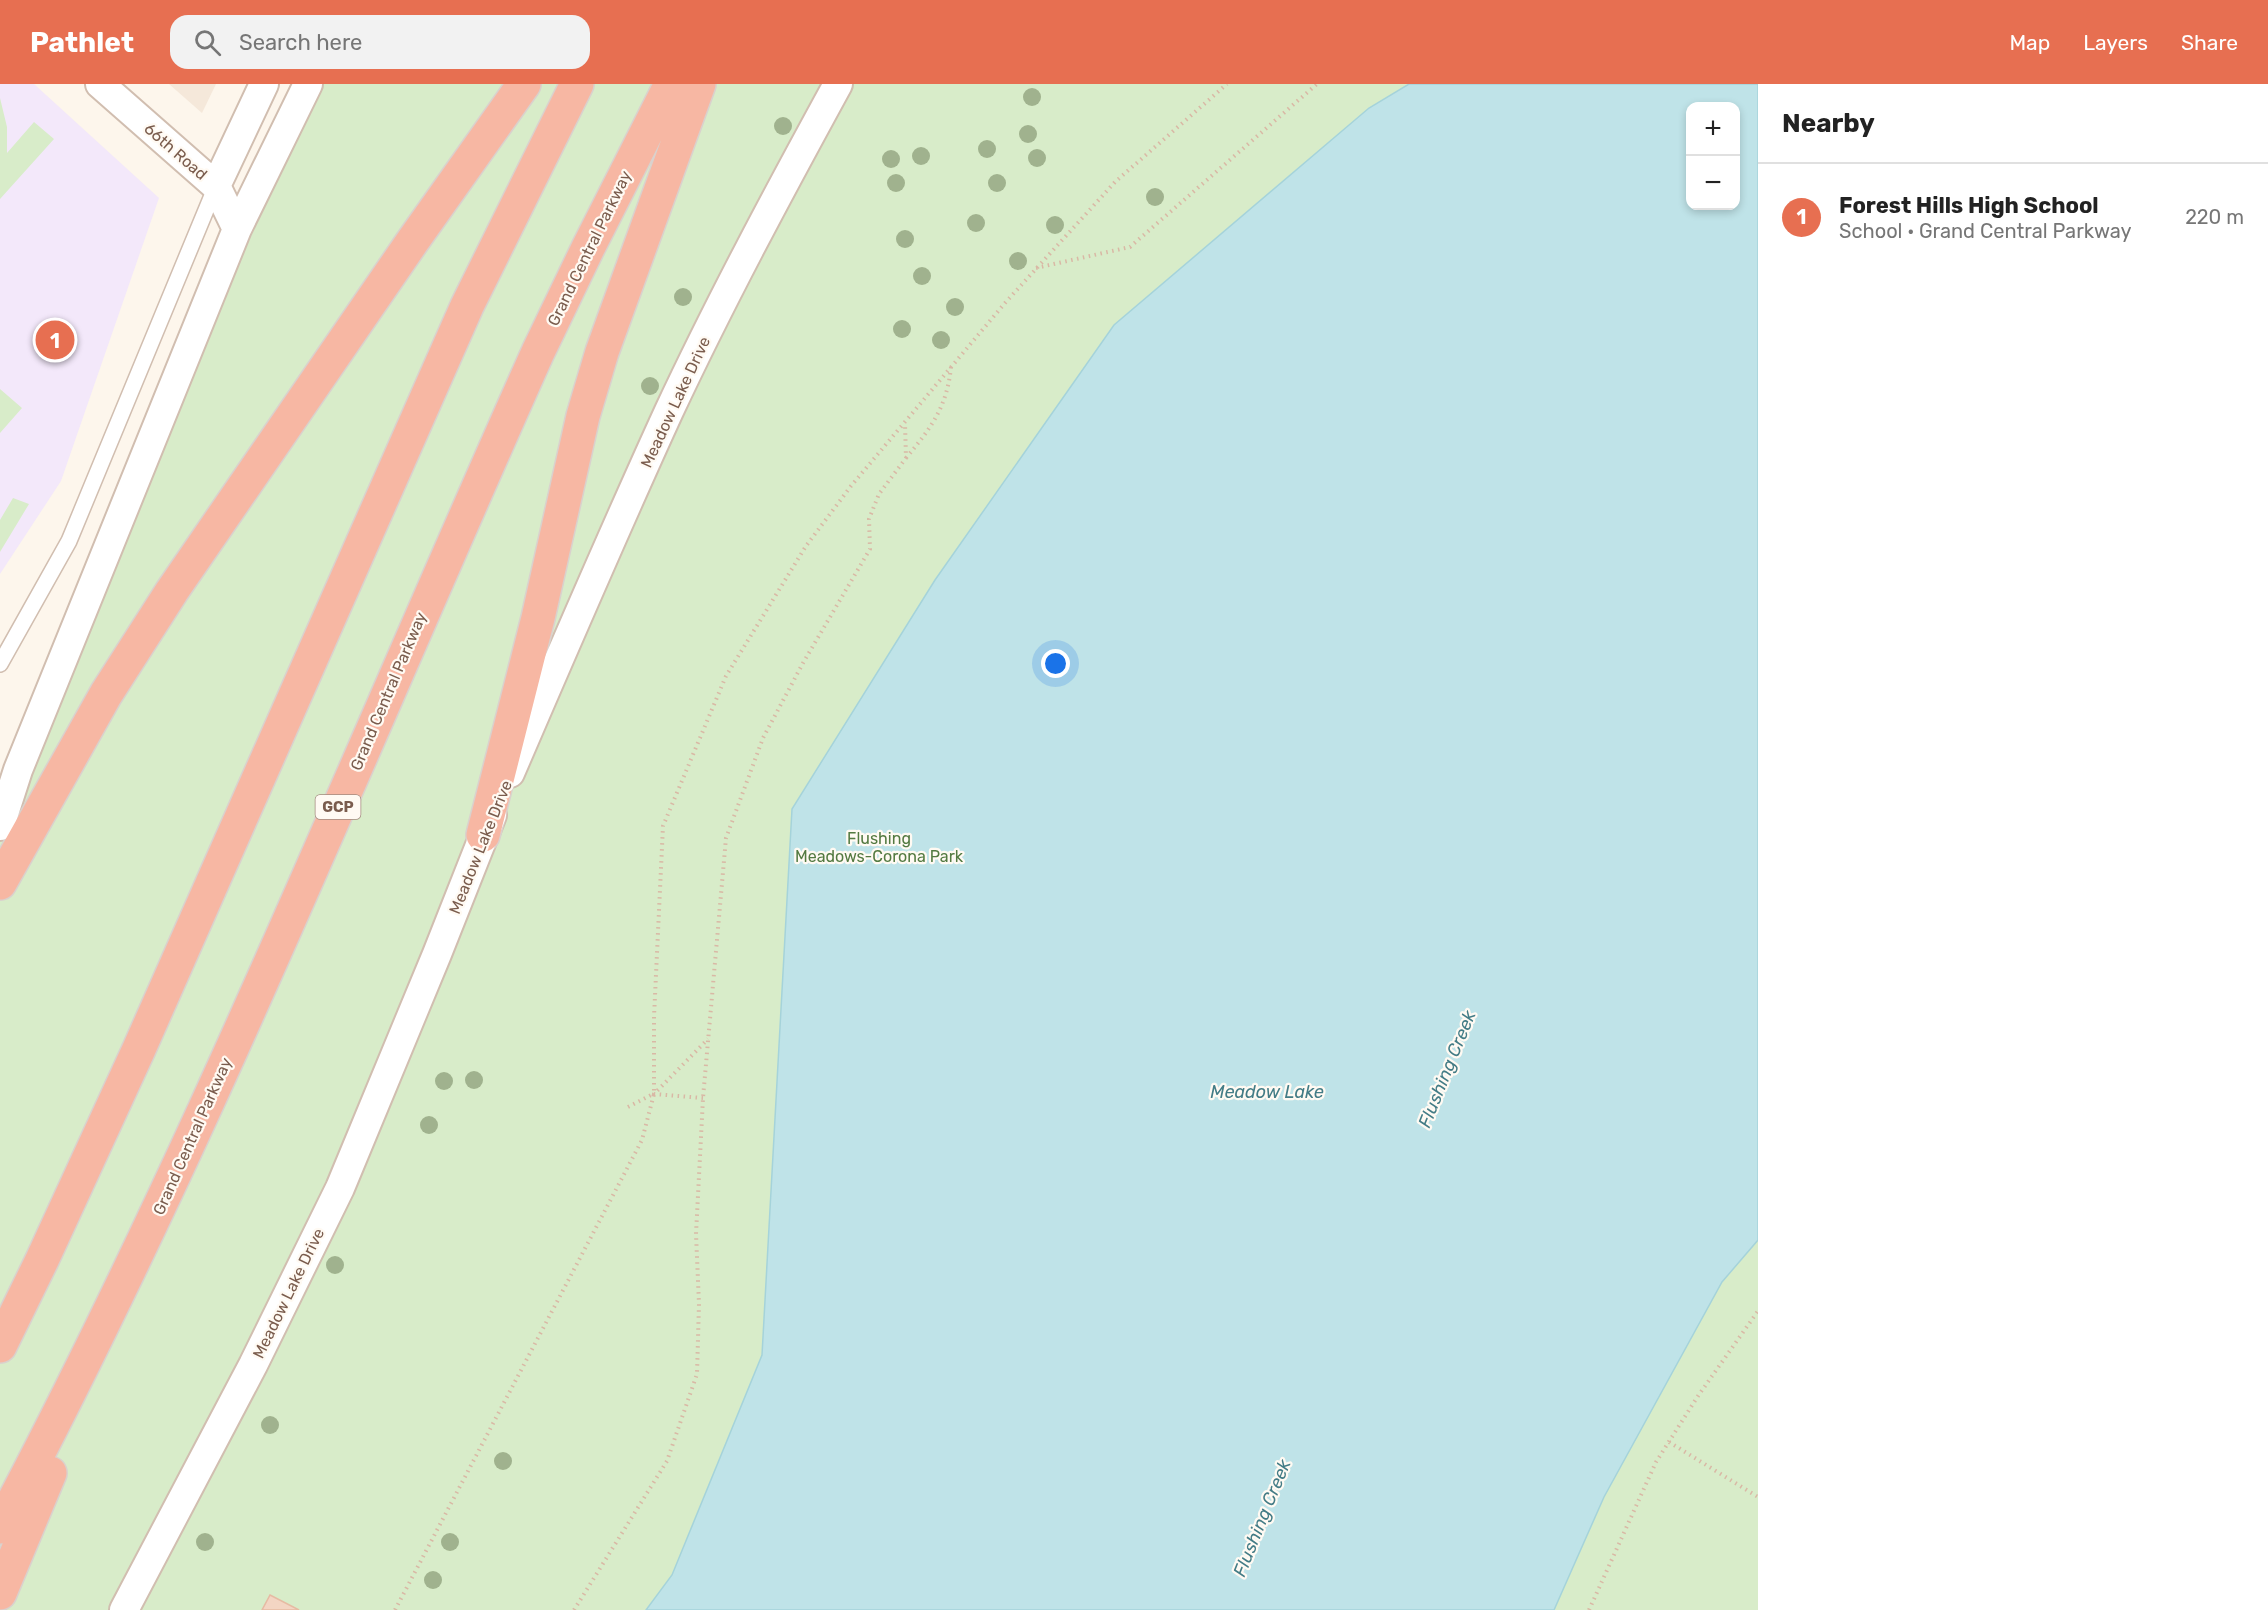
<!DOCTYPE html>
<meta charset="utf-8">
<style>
:root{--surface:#fff;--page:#f2f2f2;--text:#222;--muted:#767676;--line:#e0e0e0;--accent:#e76f51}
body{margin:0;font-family:Rubik,sans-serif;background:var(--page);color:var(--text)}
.controls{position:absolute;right:18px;top:18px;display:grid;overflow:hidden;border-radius:12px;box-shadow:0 3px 9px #0003}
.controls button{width:54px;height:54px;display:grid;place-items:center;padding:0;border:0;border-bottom:2px solid var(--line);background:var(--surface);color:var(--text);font:30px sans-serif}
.you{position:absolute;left:1056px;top:580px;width:21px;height:21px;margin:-15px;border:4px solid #fff;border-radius:50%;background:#1a73e8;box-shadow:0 0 0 9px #1a73e833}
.badge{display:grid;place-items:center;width:39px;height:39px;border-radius:50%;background:var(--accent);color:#fff;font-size:20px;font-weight:700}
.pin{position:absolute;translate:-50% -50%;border:3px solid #fff;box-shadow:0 2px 6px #0006}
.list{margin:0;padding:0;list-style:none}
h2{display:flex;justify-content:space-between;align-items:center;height:78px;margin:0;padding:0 24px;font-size:26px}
h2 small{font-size:20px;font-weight:400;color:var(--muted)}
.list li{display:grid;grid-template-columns:39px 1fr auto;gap:18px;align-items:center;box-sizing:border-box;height:108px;padding:0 24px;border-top:2px solid var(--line)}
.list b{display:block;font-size:22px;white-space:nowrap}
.list p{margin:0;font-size:20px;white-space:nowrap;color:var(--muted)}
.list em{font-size:20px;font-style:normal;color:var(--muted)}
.icon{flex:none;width:33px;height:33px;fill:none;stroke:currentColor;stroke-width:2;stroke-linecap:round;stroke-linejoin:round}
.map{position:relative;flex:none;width:1758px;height:1526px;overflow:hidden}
header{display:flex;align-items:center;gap:36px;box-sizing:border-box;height:84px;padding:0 30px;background:var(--accent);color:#fff}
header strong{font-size:28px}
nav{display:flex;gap:33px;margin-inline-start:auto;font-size:21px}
.search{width:420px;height:54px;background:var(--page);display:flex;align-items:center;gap:15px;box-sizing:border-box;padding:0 21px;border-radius:18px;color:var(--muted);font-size:22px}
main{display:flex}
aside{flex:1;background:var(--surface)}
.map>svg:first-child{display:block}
.residential{fill:#f5e8da}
.education{fill:#f3e8fa}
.green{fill:#d8ecc9;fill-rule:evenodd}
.water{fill:#bfe3e8;stroke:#a5d3da;stroke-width:1.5;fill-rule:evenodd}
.building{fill:#f3d5c3;stroke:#e6bba3;stroke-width:1.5}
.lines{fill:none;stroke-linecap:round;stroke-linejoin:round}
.service-casing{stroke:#d1beb0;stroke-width:18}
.minor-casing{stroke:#d1beb0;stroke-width:32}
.motorway-casing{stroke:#dad1cd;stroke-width:36}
.path{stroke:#d9b8a5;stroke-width:4;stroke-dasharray:1.5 4.5;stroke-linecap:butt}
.service{stroke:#fff;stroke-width:15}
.minor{stroke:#fff;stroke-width:28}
.motorway{stroke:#f7b7a3;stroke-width:33}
.tree{fill:#a0b28e}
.labels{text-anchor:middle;stroke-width:4.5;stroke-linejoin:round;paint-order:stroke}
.shield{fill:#fffaf3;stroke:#a28b7f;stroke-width:1.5}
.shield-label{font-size:15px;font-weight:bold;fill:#7a5c4d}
.street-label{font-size:16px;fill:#7a5c4d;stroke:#fffaf3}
.park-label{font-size:16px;fill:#537a41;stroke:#fffaf3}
.water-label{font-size:18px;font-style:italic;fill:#437c86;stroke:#fffaf3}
</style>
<header>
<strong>Pathlet</strong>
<div class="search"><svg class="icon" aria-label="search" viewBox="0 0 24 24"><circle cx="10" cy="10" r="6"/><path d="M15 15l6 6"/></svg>Search here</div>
<nav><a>Map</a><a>Layers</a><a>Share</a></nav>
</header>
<main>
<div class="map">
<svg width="1758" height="1526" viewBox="0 0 1758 1526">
<rect width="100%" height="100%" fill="#fdf6ec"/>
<path class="residential" d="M 169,0 L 216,0 L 202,29 Z"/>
<path class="education" d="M 0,0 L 34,0 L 159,114 L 61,397 L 0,490 Z"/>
<path class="green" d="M 308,0 L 1758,0 L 1758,1526 L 0,1526 L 0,742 ZM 1690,22 L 1736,22 L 1736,122 L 1690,122 Z
M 0,14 L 7,43 L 7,69 L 34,38 L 54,55 L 0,115 Z
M 0,305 L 22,324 L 0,349 Z
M 13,414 L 29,420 L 0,468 L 0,436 Z"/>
<path class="water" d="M 1409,0 L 1758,0 L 1758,1156 L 1722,1198 L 1604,1413 L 1554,1526 L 646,1526 L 672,1491 L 762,1271 L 792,725 L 935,496 L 1114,241 L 1369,24 ZM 1690,22 L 1736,22 L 1736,122 L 1690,122 Z"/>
<path class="building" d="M 270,1511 L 299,1526 L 262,1526 Z"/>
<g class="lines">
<defs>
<path id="service" d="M 0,580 L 69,457 L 216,102"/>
<path id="minor" d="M 100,0 L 216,102 L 237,145
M 216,102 L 264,0
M 510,689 C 562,568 614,447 669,327 C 721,216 779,108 838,0
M 0,742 L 18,686 L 237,145 L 308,0
M 124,1526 L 253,1281 L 340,1104 L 437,870 L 492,731"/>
<path id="motorway" d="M 483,751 L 538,534 L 583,332 L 602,268 L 699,0
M 0,799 L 106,610 L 172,507 L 412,158 L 524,0
M 0,1262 L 42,1176 L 139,965 L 467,222 L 577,0
M 0,1443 C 202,1062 362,661 538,268 L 588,164 L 671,0
M 0,1509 L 50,1389"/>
</defs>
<use href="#service" class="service-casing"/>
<use href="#minor" class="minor-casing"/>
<use href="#motorway" class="motorway-casing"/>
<path class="path" d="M 1036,184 L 1130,163 L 1317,0
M 906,374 C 931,344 947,323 951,283
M 703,1014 L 654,1010 L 708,955
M 628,1023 L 653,1010
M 1669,1358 L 1758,1413
M 395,1526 L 642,1056 L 654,1010 L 654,933 L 663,742 L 726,592 L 806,462 L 851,402 L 1005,219 L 1115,98 L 1227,0
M 574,1526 L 667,1377 L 697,1290 L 699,1220 L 696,1150 L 703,1014 L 726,754 L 763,654 L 803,579 L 870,465 L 869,435 L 879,410 L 906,374 L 905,340
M 1589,1526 L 1656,1378 L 1698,1312 L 1758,1227"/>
<use href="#service" class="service"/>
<use href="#minor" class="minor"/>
<use href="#motorway" class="motorway"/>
</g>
<g class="tree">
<circle cx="1032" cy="13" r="9"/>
<circle cx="783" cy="42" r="9"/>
<circle cx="1028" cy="50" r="9"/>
<circle cx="987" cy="65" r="9"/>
<circle cx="921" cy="72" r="9"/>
<circle cx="1037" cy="74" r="9"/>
<circle cx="891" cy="75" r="9"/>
<circle cx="896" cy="99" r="9"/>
<circle cx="997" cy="99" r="9"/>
<circle cx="1155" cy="113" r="9"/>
<circle cx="976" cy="139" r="9"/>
<circle cx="1055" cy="141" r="9"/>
<circle cx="905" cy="155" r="9"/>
<circle cx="1018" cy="177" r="9"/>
<circle cx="922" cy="192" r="9"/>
<circle cx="683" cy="213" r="9"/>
<circle cx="955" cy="223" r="9"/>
<circle cx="902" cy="245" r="9"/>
<circle cx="941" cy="256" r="9"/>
<circle cx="650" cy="302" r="9"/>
<circle cx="474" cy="996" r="9"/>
<circle cx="444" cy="997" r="9"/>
<circle cx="429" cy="1041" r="9"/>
<circle cx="335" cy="1181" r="9"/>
<circle cx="270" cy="1341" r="9"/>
<circle cx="503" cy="1377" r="9"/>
<circle cx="205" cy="1458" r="9"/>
<circle cx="450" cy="1458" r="9"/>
<circle cx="433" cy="1496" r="9"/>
</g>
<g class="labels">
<rect class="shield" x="315.5" y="711" width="45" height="24" rx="4.5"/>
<g class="shield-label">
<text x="338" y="728">GCP</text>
</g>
<g class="street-label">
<text transform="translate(176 67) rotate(41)" y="6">66th Road</text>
<text transform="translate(589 164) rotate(-64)" y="6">Grand Central Parkway</text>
<text transform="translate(675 318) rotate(-65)" y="6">Meadow Lake Drive</text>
<text transform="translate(388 607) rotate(-67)" y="6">Grand Central Parkway</text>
<text transform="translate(480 763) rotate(-68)" y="6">Meadow Lake Drive</text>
<text transform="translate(192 1052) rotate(-66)" y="6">Grand Central Parkway</text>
<text transform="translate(288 1209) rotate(-64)" y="6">Meadow Lake Drive</text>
</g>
<g class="park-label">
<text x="879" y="760">Flushing<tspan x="879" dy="18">Meadows-Corona Park</tspan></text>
</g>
<g class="water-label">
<text transform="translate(1447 985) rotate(-68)" y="6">Flushing Creek</text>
<text x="1267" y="1014">Meadow Lake</text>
<text transform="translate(1262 1434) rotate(-68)" y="6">Flushing Creek</text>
</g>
</g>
</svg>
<div class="controls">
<button>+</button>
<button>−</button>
</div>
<div class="you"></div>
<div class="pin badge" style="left:55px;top:256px">1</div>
</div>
<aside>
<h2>Nearby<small></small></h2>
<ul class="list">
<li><span class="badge">1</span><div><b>Forest Hills High School</b><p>School · Grand Central Parkway</p></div><em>220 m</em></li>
</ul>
</aside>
</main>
